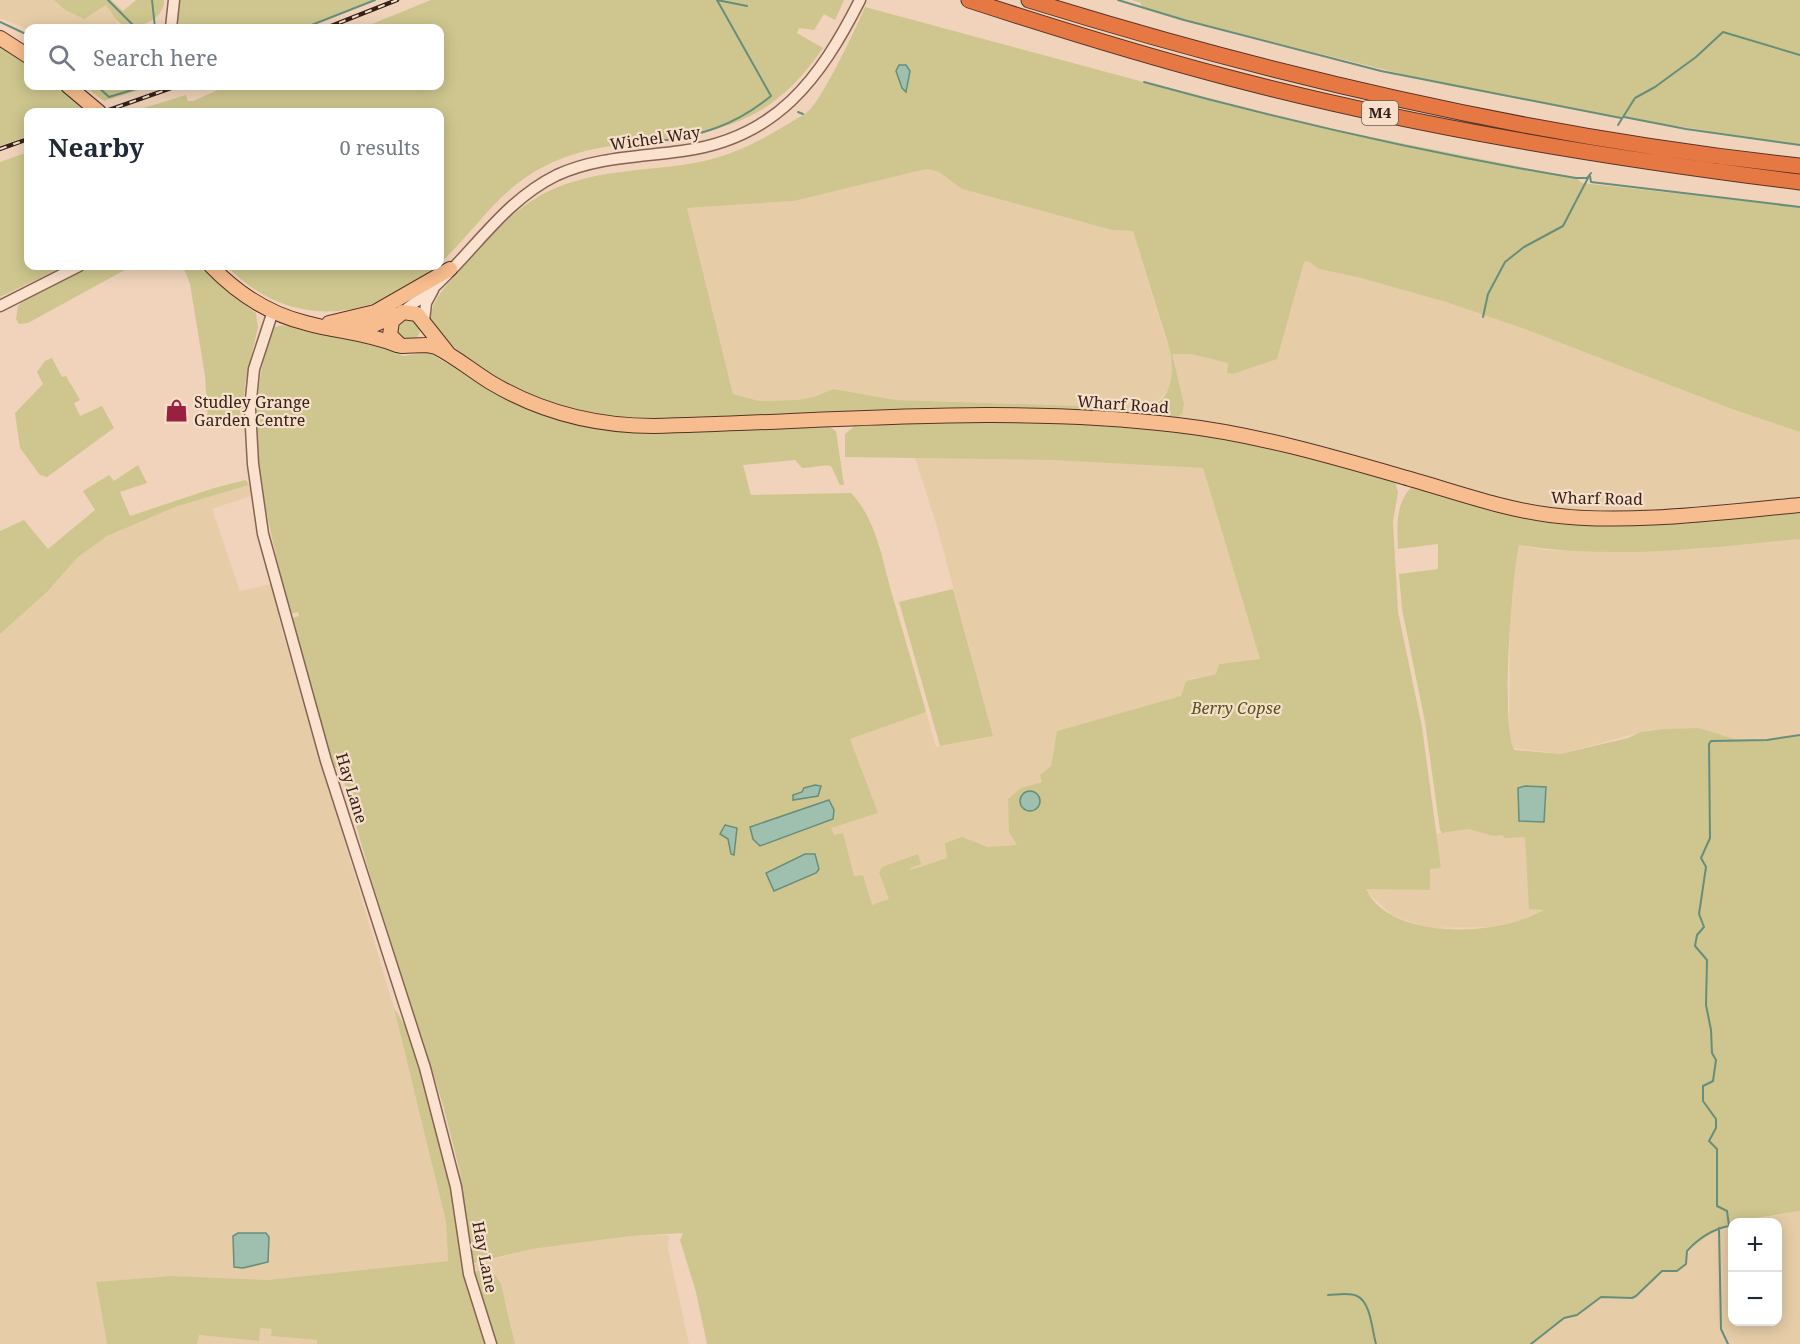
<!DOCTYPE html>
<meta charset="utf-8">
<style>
:root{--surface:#fff;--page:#f6f6f7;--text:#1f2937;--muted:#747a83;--line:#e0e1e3}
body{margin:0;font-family:"Noto Serif",serif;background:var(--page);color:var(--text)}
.controls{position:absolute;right:18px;bottom:18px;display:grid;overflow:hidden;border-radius:12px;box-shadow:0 3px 15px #0003}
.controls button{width:54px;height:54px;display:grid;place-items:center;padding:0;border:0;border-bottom:2px solid var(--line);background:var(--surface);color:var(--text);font:30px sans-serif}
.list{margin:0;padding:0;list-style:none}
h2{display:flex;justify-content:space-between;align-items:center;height:78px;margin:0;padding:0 24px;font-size:26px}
h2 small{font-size:20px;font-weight:400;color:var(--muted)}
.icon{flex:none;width:33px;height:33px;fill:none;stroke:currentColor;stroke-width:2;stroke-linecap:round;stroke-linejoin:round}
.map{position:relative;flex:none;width:1800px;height:1344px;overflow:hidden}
.search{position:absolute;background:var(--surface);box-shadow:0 3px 15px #0003;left:24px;top:24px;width:420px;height:66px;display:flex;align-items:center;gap:15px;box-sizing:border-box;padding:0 21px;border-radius:12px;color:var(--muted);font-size:22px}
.panel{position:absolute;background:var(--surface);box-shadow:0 3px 15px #0003;left:24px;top:108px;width:420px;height:162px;border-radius:12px}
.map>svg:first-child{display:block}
.farmland{fill:#e6cda7}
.green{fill:#cec68e;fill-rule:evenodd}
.water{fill:#9fc0ae;stroke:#678e7b;stroke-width:1.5}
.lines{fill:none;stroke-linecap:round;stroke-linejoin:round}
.stream{stroke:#678e7b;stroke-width:2}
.minor-casing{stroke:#876354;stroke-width:13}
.major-casing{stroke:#543329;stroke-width:16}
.highway-casing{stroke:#543329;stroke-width:17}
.minor{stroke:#fbe2ce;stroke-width:10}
.major{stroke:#f7bd8e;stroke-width:14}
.highway{stroke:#e67844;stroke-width:15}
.rail-casing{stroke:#35211a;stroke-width:4.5}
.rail{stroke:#f7dfca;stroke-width:2;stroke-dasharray:7;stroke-linecap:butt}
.labels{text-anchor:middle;stroke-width:4.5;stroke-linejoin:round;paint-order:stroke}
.shield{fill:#f7dfca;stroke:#6f5a4f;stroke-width:1.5}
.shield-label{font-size:15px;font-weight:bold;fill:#35211a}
.street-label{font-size:16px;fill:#35211a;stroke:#f7dfca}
.poi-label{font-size:16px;fill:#35211a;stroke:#f7dfca;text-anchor:start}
.park-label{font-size:16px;font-style:italic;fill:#52531f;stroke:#f7dfca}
</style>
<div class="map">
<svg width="1800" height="1344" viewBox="0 0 1800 1344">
<rect width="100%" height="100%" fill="#f0d3ba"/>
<path class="farmland" d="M 0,0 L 54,0 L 65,10 L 84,19 L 106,5 L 115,17 L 117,25 L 114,28 L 28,29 L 0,18 Z
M 926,169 L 939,172 L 962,189 L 1112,230 L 1133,231 L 1167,344 L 1191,354 L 1228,363 L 1304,262 L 1308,261 L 1319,269 L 1357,277 L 1446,302 L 1522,328 L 1732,409 L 1800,432 L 1800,499 L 1596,513 L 1544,509 L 1174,419 L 1182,414 L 1172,359 L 1170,389 L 1152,406 L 1144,408 L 896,400 L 833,389 L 814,397 L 798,400 L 759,401 L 733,394 L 687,208 L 794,201 Z
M 915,458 L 1051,460 L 1203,468 L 1260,659 L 1220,664 L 1216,674 L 1190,679 L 1182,696 L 1057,731 L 1051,766 L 1054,812 L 1031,844 L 907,941 L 716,809 L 863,773 L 849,739 L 926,712 L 936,747 L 993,736 L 936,523 Z
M 249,485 L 251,496 L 212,509 L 240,591 L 271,584 L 282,631 L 394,1008 L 446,1222 L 448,1261 L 267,1280 L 171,1276 L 96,1282 L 107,1344 L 0,1344 L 0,634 L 47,592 L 78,557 L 107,536 L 178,506 Z
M 1800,539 L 1800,735 L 1767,740 L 1738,740 L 1699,728 L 1650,730 L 1560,754 L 1513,748 L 1509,737 L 1510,599 L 1518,545 L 1545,550 L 1609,552 L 1699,549 Z
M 1549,783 L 1544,909 L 1529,919 L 1492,927 L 1426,928 L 1392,915 L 1367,892 L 1366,888 L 1429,890 L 1430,868 L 1441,868 L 1436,834 L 1468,829 L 1493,836 Z
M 1800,1211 L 1800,1344 L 1531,1344 L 1564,1318 L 1577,1315 L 1601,1297 L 1643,1290 L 1662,1271 L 1677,1271 L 1693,1245 L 1719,1228 L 1732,1225 L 1732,1322 L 1778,1322 L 1778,1222 L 1743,1222 Z
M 669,1235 L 668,1248 L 689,1344 L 515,1344 L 506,1303 L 488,1276 L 475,1269 L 474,1264 L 532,1249 L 631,1236 Z
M 260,1328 L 272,1329 L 272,1336 L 318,1340 L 317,1344 L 197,1344 L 198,1335 L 258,1341 Z"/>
<path class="green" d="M 54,0 L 111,0 L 123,11 L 136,0 L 164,0 C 165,17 142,30 125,26 C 116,23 112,12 106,5 L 84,19 L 65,10 Z
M 178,0 L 375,0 L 304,28 L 176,28 Z
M 431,0 L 844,0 L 835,20 L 824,14 L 814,30 L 799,28 L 797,33 L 823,48 C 771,124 721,132 635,143 C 603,146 571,152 543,167 C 499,189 475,231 440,263 L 440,112 L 131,112 L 186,95 L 188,101 L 193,101 L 227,86 L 440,86 L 440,28 L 362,28 Z
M 1132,0 L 1800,0 L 1800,145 L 1593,113 L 1450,86 L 1184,20 L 1141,7 L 1141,3 Z
M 865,7 L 1218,102 L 1325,128 L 1576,178 L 1582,183 L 1800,207 L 1800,432 L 1732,409 L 1522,328 L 1446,302 L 1357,277 L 1319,269 L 1308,261 L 1304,262 L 1277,359 L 1233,374 L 1227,373 L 1228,363 L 1191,354 L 1172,354 L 1184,404 L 1182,414 L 1174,419 L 633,420 C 556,409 481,385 431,322 C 429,301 448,284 461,269 C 487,240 513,208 549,191 C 598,168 648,172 699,162 C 739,154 772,134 806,113 C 820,105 857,26 865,7 ZM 926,169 L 939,172 L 962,189 L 1112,230 L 1133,231 L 1171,354 C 1173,378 1172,403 1144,408 L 896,400 L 833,389 L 814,397 L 798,400 L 759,401 L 733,394 L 687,208 L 794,201 Z
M 0,44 L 28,64 L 28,86 L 59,86 L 87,112 L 28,112 L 28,136 L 0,146 Z
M 84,86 L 152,86 L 104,101 Z
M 28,152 L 28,266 L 65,266 L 0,297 L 0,162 Z
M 93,266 L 132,266 L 28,323 L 19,324 L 16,319 L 18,306 L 25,299 Z
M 183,266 L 200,266 L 230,294 L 256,313 L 258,327 L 245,384 L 242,427 L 208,423 L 205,376 L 190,284 Z
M 227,266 L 437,266 C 373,322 288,331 227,266 Z
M396 329a12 12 0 1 1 24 0a12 12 0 1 1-24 0Z
M 283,325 L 382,346 L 403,356 L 427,352 L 498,392 L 558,419 L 828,426 L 836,431 L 844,485 L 840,485 L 831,466 C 823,464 811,468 802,468 L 795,460 L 743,465 L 751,495 L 851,493 C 876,519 882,558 891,591 C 903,632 915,672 926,712 L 850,739 L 878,813 L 831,828 L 834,835 L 843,833 L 854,876 L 863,875 L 872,905 L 889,899 L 879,872 L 882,867 L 918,854 L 921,864 L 910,868 L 911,870 L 947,858 L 945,843 L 962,837 L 987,847 L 1017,845 L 1009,832 L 1008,799 L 1021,788 L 1042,782 L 1040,775 L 1051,766 L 1057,731 L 1181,696 L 1186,681 L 1216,674 L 1219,664 L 1260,659 L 1203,468 L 1051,460 L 845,457 L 845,434 L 856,425 C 959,423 1062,418 1165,429 C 1243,437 1321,460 1395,482 L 1398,492 L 1393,522 L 1398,612 L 1422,727 L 1441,868 L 1430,869 L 1430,890 L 1366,889 C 1390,942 1502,936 1543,910 L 1529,909 L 1525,837 L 1505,838 L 1502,835 L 1493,836 L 1468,829 L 1442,833 L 1440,830 L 1425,722 L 1402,609 L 1399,574 L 1438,569 L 1438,544 L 1398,549 C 1397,527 1395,502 1413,486 L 1535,519 L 1800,511 L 1800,539 C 1707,548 1612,560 1519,545 C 1512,572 1500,735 1515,750 L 1560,754 L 1628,738 L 1641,732 L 1663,729 L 1699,728 L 1738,740 L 1767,740 L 1800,735 L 1800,1211 L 1732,1222 L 1732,1225 L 1719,1228 L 1687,1250 L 1687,1262 L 1677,1271 L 1662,1272 L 1632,1298 L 1601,1297 L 1577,1315 L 1564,1318 L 1531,1344 L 707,1344 L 696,1292 L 680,1240 L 683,1233 L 631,1236 L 532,1249 L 474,1263 L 473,1272 L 480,1270 L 488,1276 L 495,1275 L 501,1284 L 515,1344 L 496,1344 L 479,1295 L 487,1344 L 317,1344 L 317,1340 L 271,1336 L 272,1329 L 260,1328 L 259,1341 L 199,1335 L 197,1344 L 107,1344 L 96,1282 L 171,1276 L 267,1280 L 448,1261 L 446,1222 L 394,1008 L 408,1031 L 425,1074 L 462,1180 L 443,1105 L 369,872 L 340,767 L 333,768 L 291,618 L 299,616 L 298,612 L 290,614 C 267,514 239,431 272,328 Z
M 52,358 L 62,377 L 66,376 L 80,400 L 74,403 L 80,416 L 102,406 L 114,428 L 47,477 L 40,475 L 20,448 L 15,413 L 43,384 L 37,372 L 45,361 Z
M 138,465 L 147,483 L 120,492 L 130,516 L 214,488 L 246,480 L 249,485 L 178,506 L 107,536 L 78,557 L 47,592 L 0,634 L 0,531 L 24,520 L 48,549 L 95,510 L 83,491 L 109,475 L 114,481 Z
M 953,589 L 993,736 L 940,746 L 899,602 Z"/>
<path class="water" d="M 899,65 L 906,65 L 910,71 L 906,92 L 902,88 L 896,71 Z
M 815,785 L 821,786 L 818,796 L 793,800 L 793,795 L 802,792 L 804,788 Z
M 1525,786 L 1546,787 L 1544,822 L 1519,821 L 1518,788 Z
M1020 801a10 10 0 1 1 20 0a10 10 0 1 1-20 0Z
M 829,800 L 834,810 L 833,819 L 760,846 L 753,839 L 750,827 Z
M 725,825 L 737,828 L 734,855 L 731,854 L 728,839 L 720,834 Z
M 805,854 L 815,854 L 819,869 L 816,873 L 774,891 L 766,873 Z
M 238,1233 L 266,1233 L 269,1237 L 268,1262 L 243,1268 L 234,1267 L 233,1236 Z"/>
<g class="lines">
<path class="stream" d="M 108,0 L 136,28
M 152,0 L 155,28
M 717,0 L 747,6
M 1118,0 L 1184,20 L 1381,71 L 1621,118
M 0,22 L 28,35
M 304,28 L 375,0
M 1144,82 C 1286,121 1430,154 1576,178 L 1587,178 L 1591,173
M 97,86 L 109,97 L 145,86
M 798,112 L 803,114
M 1624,117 L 1686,129 L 1800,145
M 1618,125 L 1635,98 L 1655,87 L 1696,57 L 1723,32 L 1800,55
M 654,142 C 701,135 733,127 771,96 L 717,0
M 1590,176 L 1591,182 L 1800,207
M 1483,317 L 1488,294 L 1505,262 L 1524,247 L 1563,226 L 1588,178
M 1719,1228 L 1721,1329 L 1728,1344
M 1328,1295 C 1336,1295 1349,1292 1357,1296 C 1371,1302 1372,1331 1376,1344
M 1531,1344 L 1564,1318 L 1577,1315 L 1601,1297 L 1632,1298 L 1636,1296 L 1662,1271 L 1677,1271 L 1686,1264 L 1687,1251 C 1698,1239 1713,1229 1729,1226 L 1727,1211 L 1717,1206 L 1717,1149 L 1709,1141 L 1716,1128 L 1716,1119 L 1703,1101 L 1703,1086 L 1713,1081 L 1716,1060 L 1712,1053 L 1711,1030 L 1706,1005 L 1707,960 L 1695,946 L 1697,935 L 1704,927 L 1699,914 L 1706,867 L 1701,858 L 1710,838 L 1709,744 L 1711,741 L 1767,740 L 1800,735"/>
<defs>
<path id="minor" d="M 171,28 L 174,0
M 0,306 L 79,266
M 273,311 L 254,369 L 250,409 L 253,464 L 263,534 L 326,761 L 425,1068 L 456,1187 L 469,1274 L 491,1344
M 401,313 C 411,305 423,297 433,288 C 475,250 504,201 557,175 C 596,157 639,157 682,151 C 776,139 820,79 860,0
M 424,321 L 426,303 L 433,290"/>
<path id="major" d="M 0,38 L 28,56
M 68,86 L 99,112
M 211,266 C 236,292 269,314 306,323 C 338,332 364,332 397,345
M 329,323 L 375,312 L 450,269
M 355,330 L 372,326 L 396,315
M 448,353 L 417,314 L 403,312 L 392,321 L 390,335 L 401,346 L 426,345 L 436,347 C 456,357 472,371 490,382 C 540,412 597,426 654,426 C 827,422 1006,404 1177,425 C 1256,434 1334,457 1410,479 C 1456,492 1503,509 1550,515 C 1626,525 1723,512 1800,505"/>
<path id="highway" d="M 969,0 C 1055,28 1142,55 1230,78 C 1417,127 1608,158 1800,182
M 1029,0 C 1280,78 1538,138 1800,166"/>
</defs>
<use href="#minor" class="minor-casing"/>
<use href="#major" class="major-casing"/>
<use href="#highway" class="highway-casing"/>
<use href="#minor" class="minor"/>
<use href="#major" class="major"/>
<use href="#highway" class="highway"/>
<defs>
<path id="rail" d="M 326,28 L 397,0
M 103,112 L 177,86
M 0,149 L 28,139"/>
</defs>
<use href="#rail" class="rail-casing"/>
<use href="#rail" class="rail"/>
</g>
<defs>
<symbol id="shop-bare" viewBox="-9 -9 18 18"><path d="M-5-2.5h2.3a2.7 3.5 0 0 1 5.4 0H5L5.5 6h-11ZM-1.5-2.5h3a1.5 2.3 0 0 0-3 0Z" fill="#99213f" stroke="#f7dfca" stroke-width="2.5" paint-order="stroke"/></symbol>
</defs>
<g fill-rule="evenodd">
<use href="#shop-bare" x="160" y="394" width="33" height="33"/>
</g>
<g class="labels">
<rect class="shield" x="1362" y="101" width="36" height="24" rx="4.5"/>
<g class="shield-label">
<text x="1380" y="118">M4</text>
</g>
<g class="street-label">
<text transform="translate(655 138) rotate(-8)" y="6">Wichel Way</text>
<text transform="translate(1123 404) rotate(4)" y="6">Wharf Road</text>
<text transform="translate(1597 498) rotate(1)" y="6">Wharf Road</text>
<text transform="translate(352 788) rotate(73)" y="6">Hay Lane</text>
<text transform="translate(485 1257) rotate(79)" y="6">Hay Lane</text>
</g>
<g class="poi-label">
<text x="194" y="408">Studley Grange<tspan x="194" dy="18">Garden Centre</tspan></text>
</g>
<g class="park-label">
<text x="1236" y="714">Berry Copse</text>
</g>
</g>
</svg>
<div class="controls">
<button>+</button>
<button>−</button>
</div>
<div class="search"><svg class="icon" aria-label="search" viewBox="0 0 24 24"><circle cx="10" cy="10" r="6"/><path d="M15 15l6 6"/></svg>Search here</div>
<section class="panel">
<h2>Nearby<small>0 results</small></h2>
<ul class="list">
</ul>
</section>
</div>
